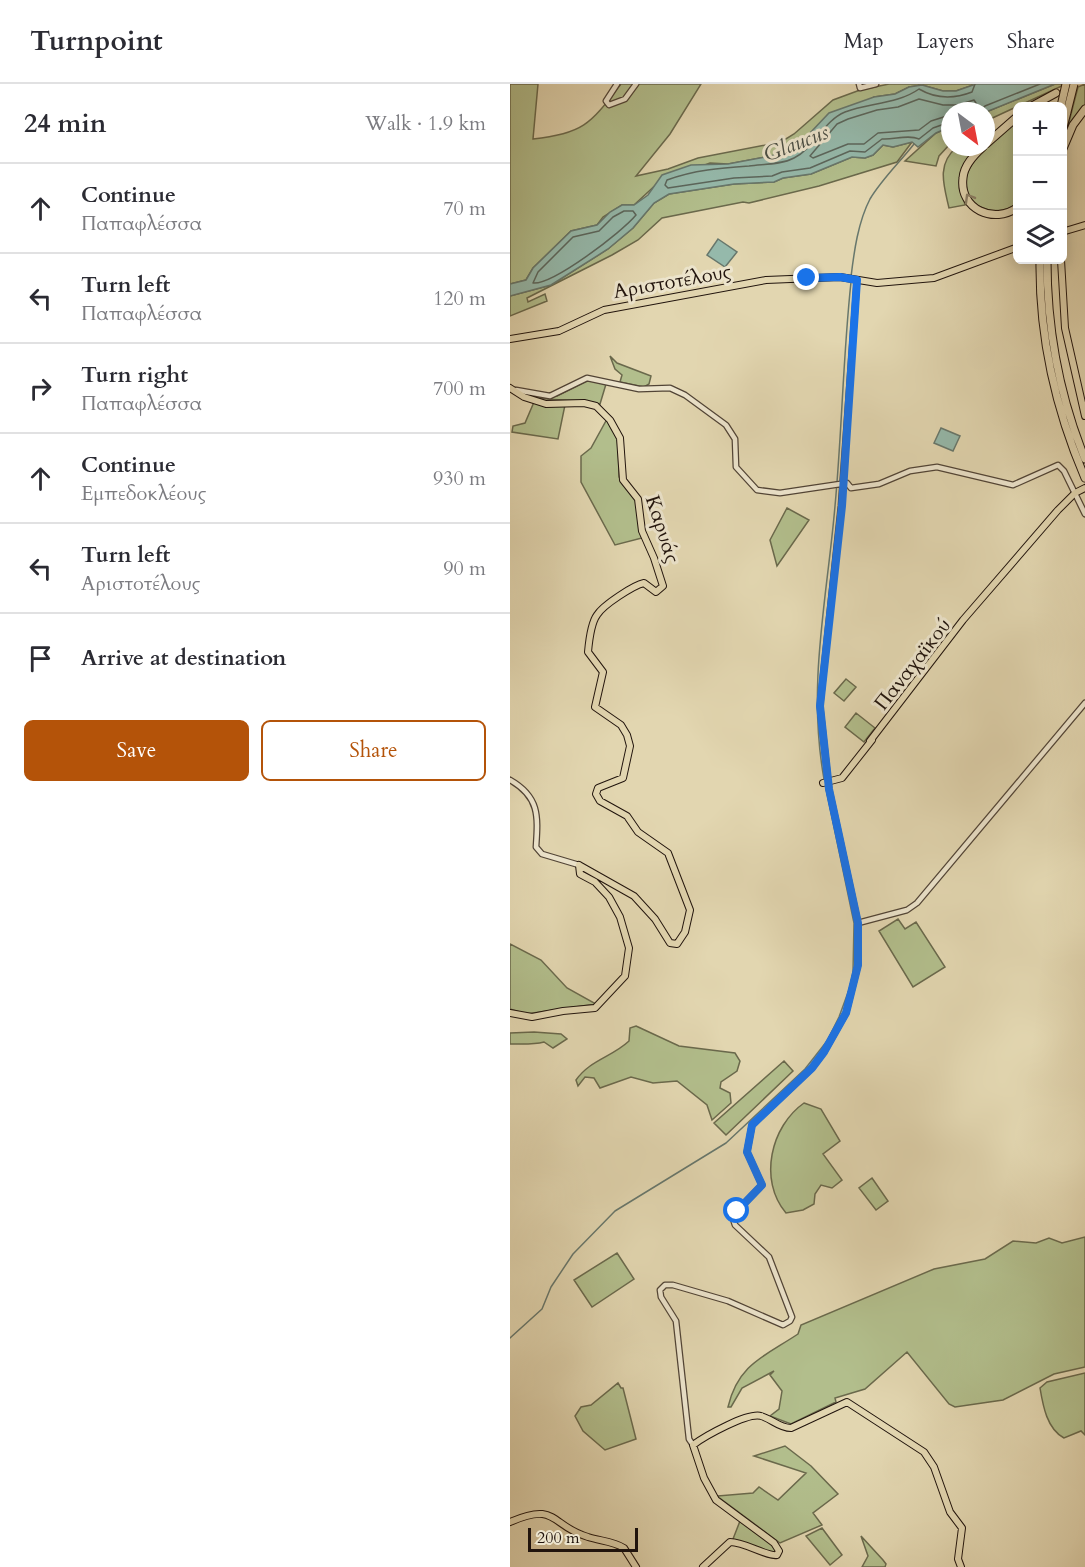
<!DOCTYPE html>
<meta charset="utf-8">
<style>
:root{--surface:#fff;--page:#f7f7f7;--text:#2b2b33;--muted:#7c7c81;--line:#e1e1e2;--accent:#b45309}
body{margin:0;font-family:Cardo,serif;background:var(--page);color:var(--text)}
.controls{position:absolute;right:18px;top:18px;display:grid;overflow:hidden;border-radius:9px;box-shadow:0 3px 15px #0003}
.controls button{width:54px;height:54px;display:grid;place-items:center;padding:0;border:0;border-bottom:2px solid var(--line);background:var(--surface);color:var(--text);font:30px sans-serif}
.compass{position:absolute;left:431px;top:18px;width:54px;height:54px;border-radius:50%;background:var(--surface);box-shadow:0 3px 15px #0003;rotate:148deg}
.scale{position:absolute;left:18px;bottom:15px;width:110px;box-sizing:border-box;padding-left:6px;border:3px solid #21140d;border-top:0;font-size:16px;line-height:21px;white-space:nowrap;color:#21140d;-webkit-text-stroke:4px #ece4cc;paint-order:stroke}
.stop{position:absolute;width:18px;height:18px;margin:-14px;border:4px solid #1a73e8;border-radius:50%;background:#fff}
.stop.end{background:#1a73e8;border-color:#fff;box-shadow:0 2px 6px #0008}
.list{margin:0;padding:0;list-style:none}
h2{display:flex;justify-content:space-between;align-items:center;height:78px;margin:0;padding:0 24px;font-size:26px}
h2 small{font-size:20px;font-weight:400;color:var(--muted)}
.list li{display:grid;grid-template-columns:39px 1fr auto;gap:18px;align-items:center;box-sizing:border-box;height:90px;padding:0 24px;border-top:2px solid var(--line)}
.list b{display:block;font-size:22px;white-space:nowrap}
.list p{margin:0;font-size:20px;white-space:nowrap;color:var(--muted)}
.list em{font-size:20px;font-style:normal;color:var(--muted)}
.actions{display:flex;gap:12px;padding:18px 24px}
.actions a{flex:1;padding:14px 0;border:2px solid var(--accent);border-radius:9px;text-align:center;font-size:21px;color:var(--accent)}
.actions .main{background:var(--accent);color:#fff}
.icon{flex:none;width:33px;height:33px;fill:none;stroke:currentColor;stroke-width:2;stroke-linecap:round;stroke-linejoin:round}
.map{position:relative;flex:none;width:575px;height:1483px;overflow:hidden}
header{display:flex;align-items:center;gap:36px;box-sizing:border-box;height:84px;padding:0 30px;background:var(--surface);border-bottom:2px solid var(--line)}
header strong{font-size:28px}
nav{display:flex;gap:33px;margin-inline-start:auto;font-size:21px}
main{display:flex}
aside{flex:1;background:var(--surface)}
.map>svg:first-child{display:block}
.green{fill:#b2be8c;stroke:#6a694c;stroke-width:1.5}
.water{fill:#95b9ab;stroke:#67776c;stroke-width:1.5}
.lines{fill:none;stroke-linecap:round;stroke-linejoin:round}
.shore{stroke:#5b665c;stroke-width:1.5}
.stream{stroke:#67776c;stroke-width:1.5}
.minor-casing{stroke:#514436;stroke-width:7}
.major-casing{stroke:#21140d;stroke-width:8}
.highway-casing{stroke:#21140d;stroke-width:9}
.minor{stroke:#ece4cc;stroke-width:4.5}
.major{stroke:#e2d6b0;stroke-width:6}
.highway{stroke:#e2d6b0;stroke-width:7}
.highway-bridge-casing{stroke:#21140d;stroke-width:9;stroke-linecap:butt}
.highway-bridge{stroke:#e2d6b0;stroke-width:7}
.oneway{stroke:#8b7f67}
.route{stroke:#1a73e8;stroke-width:8}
.labels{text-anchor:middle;stroke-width:6;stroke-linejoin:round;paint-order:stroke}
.street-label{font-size:20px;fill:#21140d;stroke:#ece4cc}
.water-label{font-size:21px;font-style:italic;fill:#4a4e44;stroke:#ece4cc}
</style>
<header>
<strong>Turnpoint</strong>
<nav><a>Map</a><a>Layers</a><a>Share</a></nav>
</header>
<main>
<aside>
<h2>24 min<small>Walk · 1.9 km</small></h2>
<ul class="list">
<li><svg class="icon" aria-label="ahead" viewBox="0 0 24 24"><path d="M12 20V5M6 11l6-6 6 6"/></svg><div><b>Continue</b><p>Παπαφλέσσα</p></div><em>70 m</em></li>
<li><svg class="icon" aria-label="left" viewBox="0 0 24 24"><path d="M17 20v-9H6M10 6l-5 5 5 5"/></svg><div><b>Turn left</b><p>Παπαφλέσσα</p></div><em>120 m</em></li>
<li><svg class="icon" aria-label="right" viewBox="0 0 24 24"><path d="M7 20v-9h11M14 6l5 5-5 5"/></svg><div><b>Turn right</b><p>Παπαφλέσσα</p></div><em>700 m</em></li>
<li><svg class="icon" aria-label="ahead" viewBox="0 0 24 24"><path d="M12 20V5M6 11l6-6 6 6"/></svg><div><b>Continue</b><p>Εμπεδοκλέους</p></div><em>930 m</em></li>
<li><svg class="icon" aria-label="left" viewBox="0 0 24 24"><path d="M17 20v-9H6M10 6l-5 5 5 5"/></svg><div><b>Turn left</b><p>Αριστοτέλους</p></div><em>90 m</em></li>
<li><svg class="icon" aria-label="arrive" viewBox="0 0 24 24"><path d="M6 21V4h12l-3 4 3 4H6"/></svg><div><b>Arrive at destination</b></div></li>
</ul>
<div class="actions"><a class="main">Save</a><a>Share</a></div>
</aside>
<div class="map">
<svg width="575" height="1483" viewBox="0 0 575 1483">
<rect width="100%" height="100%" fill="#e2d6b0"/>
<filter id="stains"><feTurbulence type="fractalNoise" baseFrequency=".00333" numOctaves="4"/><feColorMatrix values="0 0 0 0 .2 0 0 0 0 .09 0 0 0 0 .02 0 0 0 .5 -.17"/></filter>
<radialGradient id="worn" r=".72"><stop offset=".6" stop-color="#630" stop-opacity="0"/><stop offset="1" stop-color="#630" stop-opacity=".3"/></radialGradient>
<path class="green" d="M 0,0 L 28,0 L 23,55 C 74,50 81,39 111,0 L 191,0 L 160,50 L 126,92 L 158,85 L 188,74 L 271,58 L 284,50 L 323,16 L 350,6 L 379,0 L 466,0 L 446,7 L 433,7 L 412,1 L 399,3 L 385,10 L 364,13 L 297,54 L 282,68 L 218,80 L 200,79 L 149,98 L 124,121 L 112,121 L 93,133 L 87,141 L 61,147 L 23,184 L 16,196 L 0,200 Z
M 545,0 L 556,0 L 476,37 L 476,28 Z
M 575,0 L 575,21 L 556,49 L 568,3 Z
M 507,35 L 507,119 C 486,137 447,121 457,90 C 465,68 491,50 507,35 Z
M 440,43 L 440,60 L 429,72 L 426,82 L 395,77 L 426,49 Z
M 402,58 L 387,78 L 309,102 L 239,119 L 233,118 L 152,134 L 128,156 L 102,171 L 17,214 L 18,218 L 35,210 L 37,217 L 0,232 L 0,212 L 41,201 L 98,165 L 123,144 L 144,119 L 159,110 L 224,100 L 264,98 L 273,94 L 301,90 L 342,73 L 355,74 L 363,71 L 373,61 L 383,63 Z
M 447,63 L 469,63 C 451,89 448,90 455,121 L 439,124 C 434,102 426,80 447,63 Z
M 100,272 L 107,279 L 141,292 L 139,300 L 134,303 L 110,298 L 112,291 L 105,285 Z
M 79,296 L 96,300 L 90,320 C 66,313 43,319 18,312 L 47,312 Z
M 24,318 L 55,321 L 48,355 L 2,348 L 3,342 L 15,339 Z
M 97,335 L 108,356 L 109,393 L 125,413 L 132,454 L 105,461 L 71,398 L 71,372 L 81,364 Z
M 277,424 L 299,436 L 267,482 L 260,456 Z
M 336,595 L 346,603 L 334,617 L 324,609 Z
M 346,629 L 365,644 L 354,658 L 335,643 Z
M 388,835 L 395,845 L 406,838 L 435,883 L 403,903 L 369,847 Z
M 0,860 L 31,876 L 57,904 L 86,920 L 16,930 L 0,925 Z
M 126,942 L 169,962 L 225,969 L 230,977 L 227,987 L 211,998 L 210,1004 L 220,1009 L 221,1019 L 202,1036 L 197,1021 L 167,997 L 143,999 L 121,993 L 90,1004 L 84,994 L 75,993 L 68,1002 L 66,996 C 80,976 102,973 119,957 L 120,944 Z
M 24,948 L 51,950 L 57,955 L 43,964 L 34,958 C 23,961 11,960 0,960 L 0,949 Z
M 274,977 L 283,987 L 216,1051 L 204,1039 Z
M 294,1019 L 311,1025 L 330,1057 L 313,1070 L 332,1096 L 322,1104 L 311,1101 L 305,1110 L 304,1120 L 293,1126 L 276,1129 C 248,1096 261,1042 294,1019 Z
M 362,1094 L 378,1117 L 366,1126 L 349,1104 Z
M 575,1153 L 575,1283 L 544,1290 L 493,1316 L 445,1323 L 439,1320 L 397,1268 L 355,1305 L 325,1314 L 326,1318 L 281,1340 L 260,1332 L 269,1325 L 272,1307 L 260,1291 L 264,1287 L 232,1304 L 221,1323 L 218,1323 C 228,1280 255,1272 288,1250 L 291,1241 L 424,1185 L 475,1175 L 503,1157 L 526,1159 L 539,1154 L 552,1159 Z
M 107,1169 L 124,1195 L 82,1223 L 64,1196 Z
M 575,1289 L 575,1351 L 571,1347 L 554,1354 C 537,1345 533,1322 530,1304 L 537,1298 Z
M 108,1299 L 111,1304 L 113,1304 L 126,1355 L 95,1366 L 73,1347 L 65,1332 L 71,1323 L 81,1321 Z
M 275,1362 L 301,1382 L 328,1410 L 303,1429 L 312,1441 L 270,1459 L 207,1412 L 243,1409 L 249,1403 L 268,1416 L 296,1389 L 244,1372 Z
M 230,1437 L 265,1461 L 266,1470 L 223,1455 Z
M 312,1444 L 332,1471 L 320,1481 L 296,1452 Z
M 351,1452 L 373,1476 L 376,1480 L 375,1483 L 352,1483 L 358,1472 Z"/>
<path class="water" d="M 466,0 L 545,0 L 476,28 L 440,27 L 440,43 L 426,49 L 408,63 L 402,58 L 383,63 L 373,61 L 363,71 L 355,74 L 342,73 L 301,90 L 273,94 L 264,98 L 224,100 L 159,110 L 144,119 L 123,144 L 98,165 L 41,201 L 0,212 L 0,200 L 16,196 L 23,184 L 61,147 L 87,141 L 100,128 L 112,121 L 124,121 L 138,111 L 152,91 L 181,81 L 218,80 L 282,68 L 319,29 L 364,13 L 385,10 L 399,3 L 412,1 L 433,7 L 446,7 Z
M 208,155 L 227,168 L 215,183 L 197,171 Z
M 431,344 L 450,352 L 443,367 L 424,359 Z"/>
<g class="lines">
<path class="shore" d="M 470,27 L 475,22 L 530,0
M 440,31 L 421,37 L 409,46 L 368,49 L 354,60 L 338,60 L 303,74 L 300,72 L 327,40 L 338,35 L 367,26 L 388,23 L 409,15 L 433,21 L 448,21 L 464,16 L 466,19 L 463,27
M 440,38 L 423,44 L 409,55 C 398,50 384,56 372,55 L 355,68 L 340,67 L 300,84 L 272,88 L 262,92 L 224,94 L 158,104 L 155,101 L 157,96 C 184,86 211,84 239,82 C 253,80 271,81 284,74 C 305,64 313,37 335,28 C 359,19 388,20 409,5 C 426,15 444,15 462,8 L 465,0
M 114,127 L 123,127 L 126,131 C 112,148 43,201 23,199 L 28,188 L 63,153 L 89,147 L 103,133 Z"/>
<path class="stream" d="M 341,193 C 344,168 348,138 360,115 C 372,95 390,78 404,60
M 314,695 C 297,601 317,515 325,422 C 332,347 333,272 341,198
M 0,1254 L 32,1225 L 41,1203 L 63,1170 L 105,1127 L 216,1059 L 295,985 L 317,957 L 329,933 L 340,903 L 343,888 L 344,839 L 315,700"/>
<defs>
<path id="minor" d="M 107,0 L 96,17 L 99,21 L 115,15 L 126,0
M 349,0 L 350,4 L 366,0
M 6,306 L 40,312 L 77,294 L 129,305 L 160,304 L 175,311 L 216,341 L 225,355 L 226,383 L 247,406 L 270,409 L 337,399 L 341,404 L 369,400 L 400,387 L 427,383 L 503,401 L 548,381 L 554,387 L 575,430
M 0,696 C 30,713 28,733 26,763 L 32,770 L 69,781
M 348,839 L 397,826 L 407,819 L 575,619
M 183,1361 L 179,1355 L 166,1237 L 151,1213 L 150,1206 L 155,1201 L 163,1201 L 218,1217 L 273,1241 L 280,1237 L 282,1233 L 259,1173 L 225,1141 L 223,1135 L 229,1125 L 252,1101 L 237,1068 L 242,1041 L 302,984 L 314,968 L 336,929 L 348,881 L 348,839 L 319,705 L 310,622 L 331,422 L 347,196"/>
<path id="major" d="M 552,148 L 575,141
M 551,176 L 555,244 L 575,332
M 0,255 L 49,247 L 94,226 L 256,196 L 330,193 L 367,199 L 424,194 L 508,163
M 0,304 L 14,313 L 36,320 L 74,319 L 86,322 L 100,336 L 110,354 L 113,396 L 128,415 L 132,447 L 144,474 L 153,502 L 146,508 L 134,499 C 124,501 93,521 87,531 C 81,539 79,557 78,568 L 93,588 L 85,623 L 111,641 L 117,651 L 120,662 L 113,694 L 88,704 L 86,710 L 90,717 L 117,732 L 128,748 L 158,769 L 180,826 L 175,848 L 167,860 L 160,859 L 145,835 L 124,812 L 69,781
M 360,657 L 453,536 L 548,426 L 565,409 L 575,404
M 313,699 L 332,694 L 362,656
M 0,929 L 22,933 L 53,927 L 85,924 L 115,892 L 119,864 L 110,833 L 99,813 L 85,798 L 70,790 L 69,781
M 0,1438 C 48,1417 40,1442 78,1453 C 90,1457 103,1457 114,1464 L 126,1483
M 193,1483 L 220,1458 C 235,1458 258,1473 267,1471 L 269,1467 L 264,1459 L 206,1416 L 194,1394 L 183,1361 C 195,1352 238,1328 251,1332 C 262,1335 269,1344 281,1344 L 337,1318 L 414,1368 L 424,1383 L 440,1428 L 452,1444 L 448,1475 L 451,1483"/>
<path id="highway" d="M 522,22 L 546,9
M 552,47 L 557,28
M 476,60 L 508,32
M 473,63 C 464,71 454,81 453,94 C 449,125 484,141 508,123
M 552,67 L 563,41 L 575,25
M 530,176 C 529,251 545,324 575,394
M 537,176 C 537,245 549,311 575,375"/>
</defs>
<use href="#minor" class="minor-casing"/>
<use href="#major" class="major-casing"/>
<use href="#highway" class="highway-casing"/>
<use href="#minor" class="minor"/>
<use href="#major" class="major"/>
<use href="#highway" class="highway"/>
<defs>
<path id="highway-bridge" d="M 551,22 L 556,0
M 557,28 L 564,0"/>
</defs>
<use href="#highway-bridge" class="highway-bridge-casing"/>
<use href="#highway-bridge" class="highway-bridge"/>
</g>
<defs><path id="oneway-chevron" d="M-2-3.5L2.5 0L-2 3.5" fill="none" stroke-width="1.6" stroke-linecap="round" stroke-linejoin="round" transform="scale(1.5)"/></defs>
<use class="oneway" href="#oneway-chevron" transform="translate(459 114) rotate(-120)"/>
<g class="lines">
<path class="route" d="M 227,1127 L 252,1101 L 237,1068 L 242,1041 L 302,984 L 314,968 L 336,929 L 348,881 L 348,839 L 319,705 L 310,622 L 332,422 L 347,196 L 330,193 L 297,194"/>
</g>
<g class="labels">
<g class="street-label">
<text transform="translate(162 197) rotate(-10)" y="7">Αριστοτέλους</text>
<text transform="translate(153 445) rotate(72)" y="7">Καρυάς</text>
<text transform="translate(402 580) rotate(-52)" y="7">Παναχαϊκού</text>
</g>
<g class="water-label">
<text transform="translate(286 59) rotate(-21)" y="7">Glaucus</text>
</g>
</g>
<rect width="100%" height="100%" filter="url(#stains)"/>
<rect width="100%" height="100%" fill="url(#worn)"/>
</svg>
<div class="controls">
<button>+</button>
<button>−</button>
<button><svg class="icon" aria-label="layers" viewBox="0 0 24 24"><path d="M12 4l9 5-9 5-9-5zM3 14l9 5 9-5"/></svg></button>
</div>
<svg class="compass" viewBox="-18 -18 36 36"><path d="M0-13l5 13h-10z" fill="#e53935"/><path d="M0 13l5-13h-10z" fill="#7c7c81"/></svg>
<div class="scale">200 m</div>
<div class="stop" style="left:227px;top:1127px"></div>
<div class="stop end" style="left:297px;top:194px"></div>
</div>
</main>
